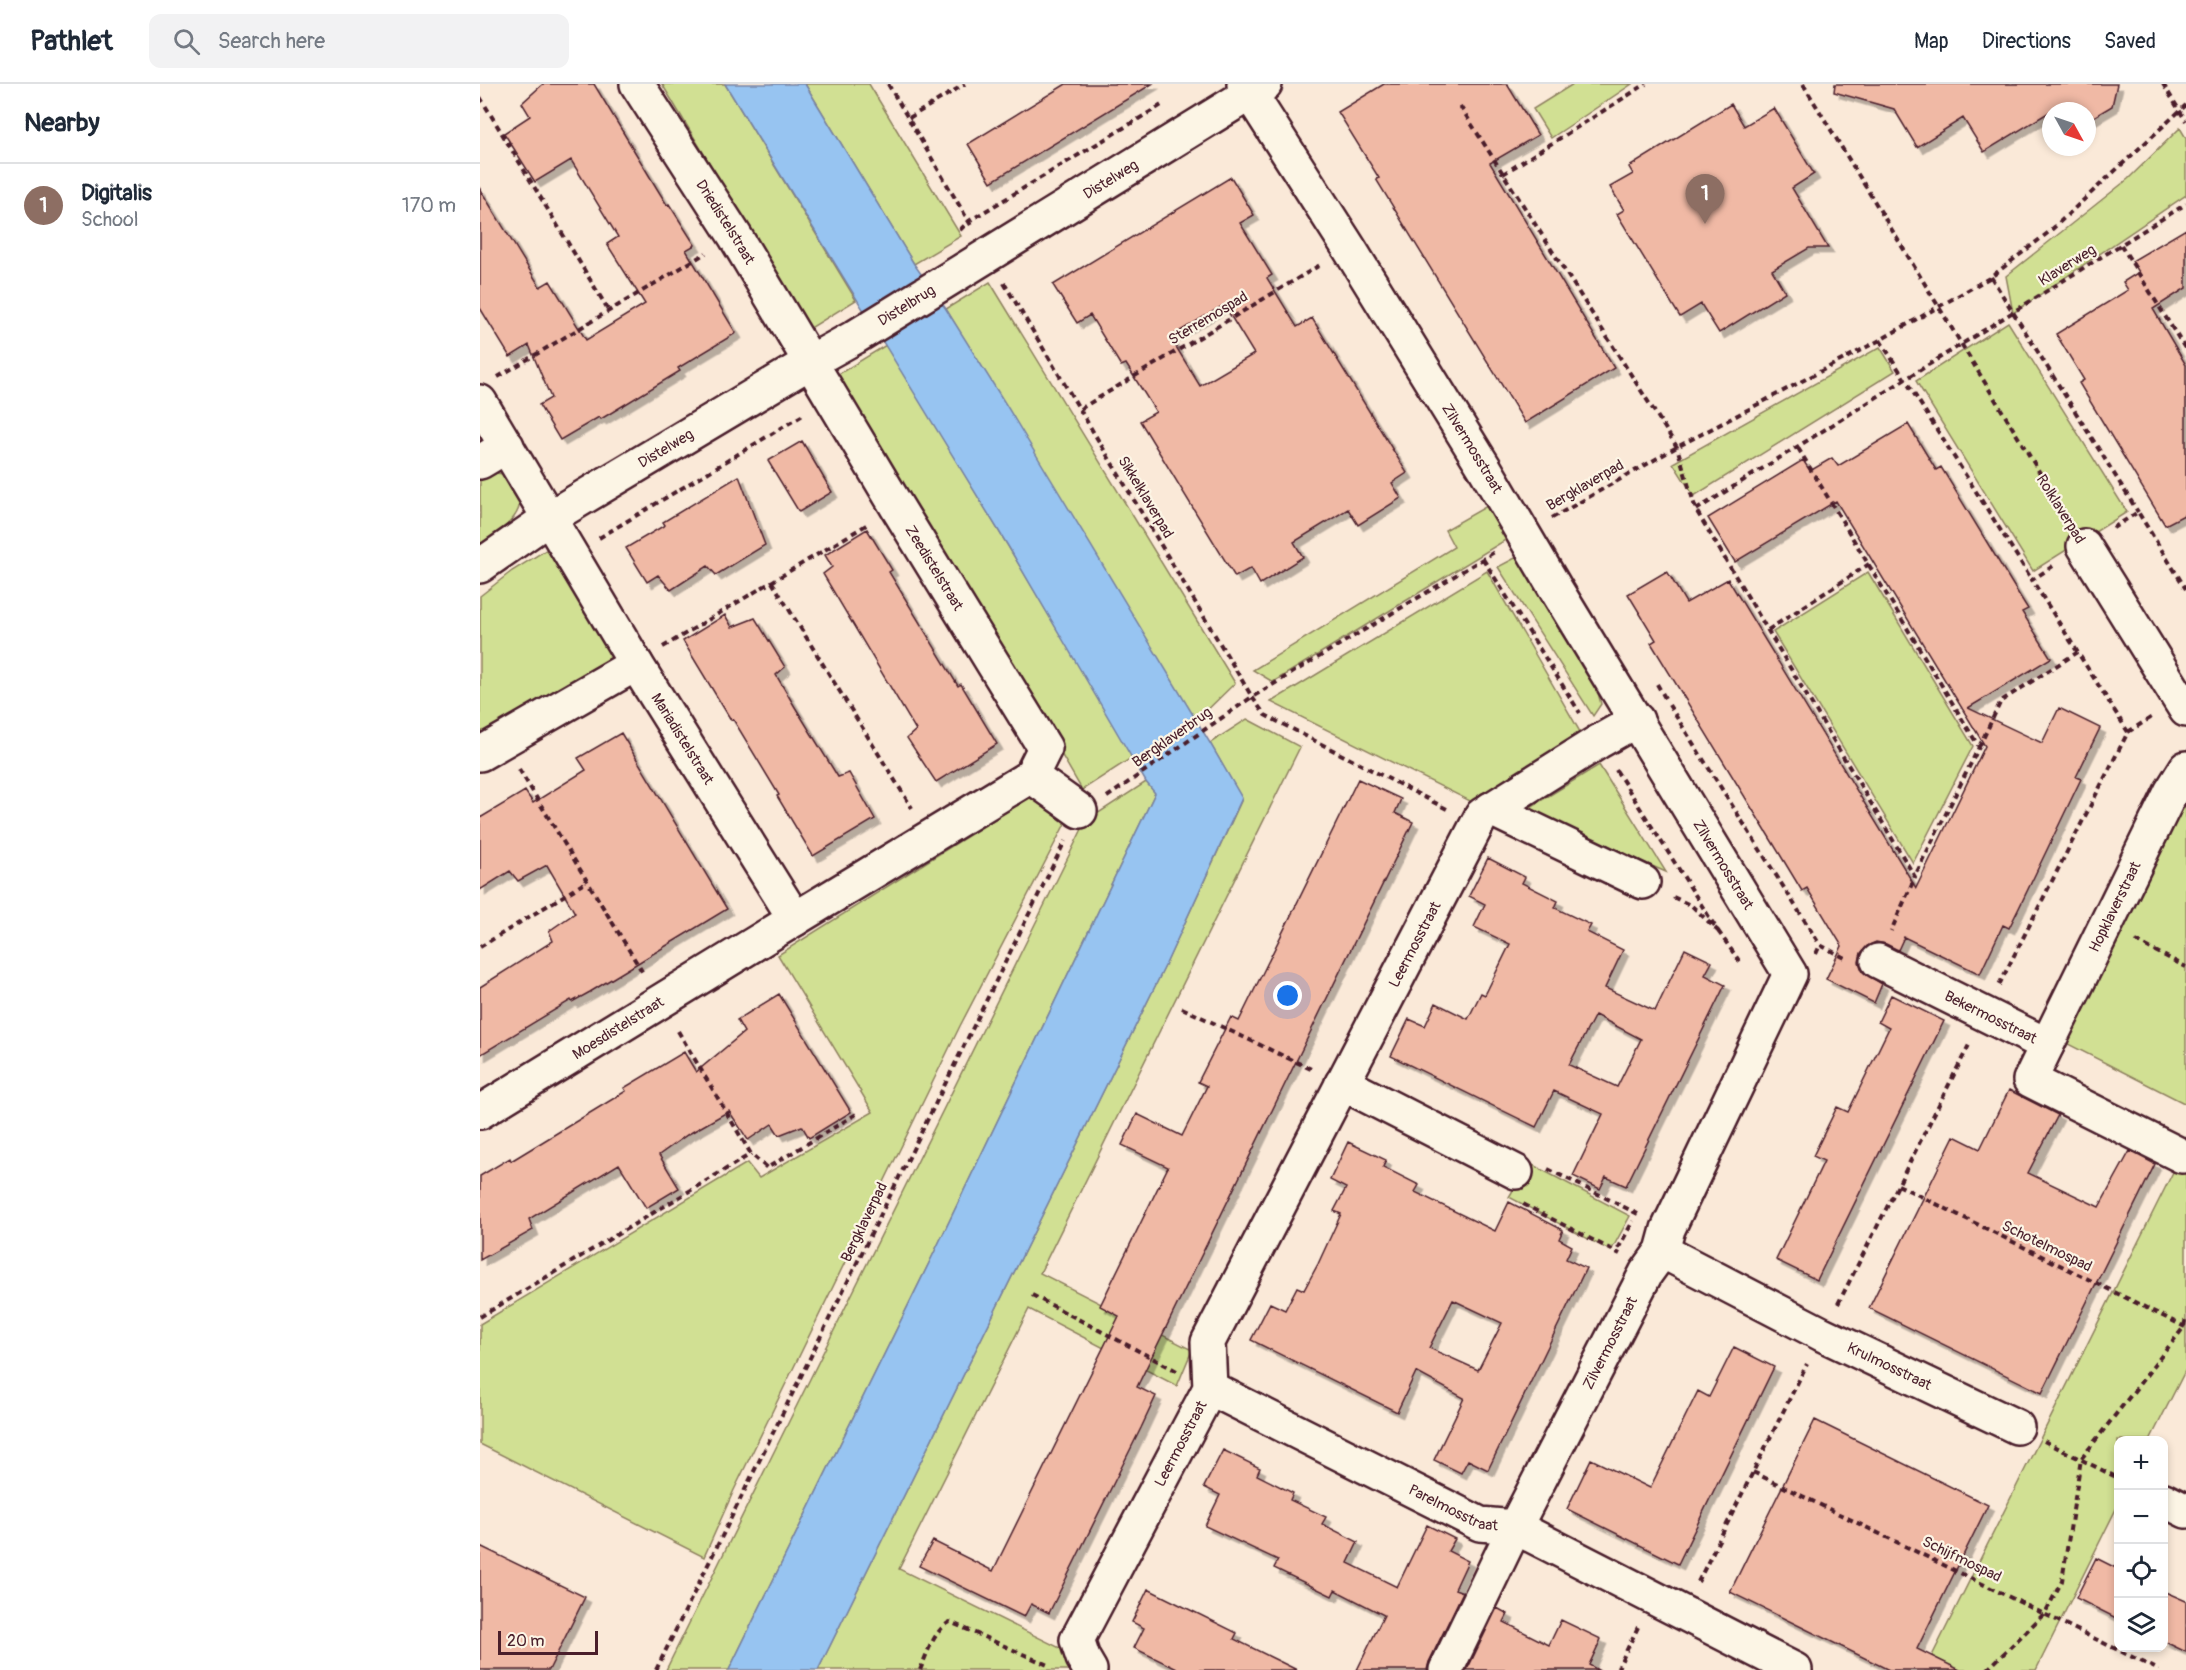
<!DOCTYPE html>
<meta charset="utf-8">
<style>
:root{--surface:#fff;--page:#f2f2f3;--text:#1f2937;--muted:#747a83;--line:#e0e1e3;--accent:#d1495b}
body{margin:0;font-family:Pangolin,sans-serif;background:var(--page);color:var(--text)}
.controls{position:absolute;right:18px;bottom:18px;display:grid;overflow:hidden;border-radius:12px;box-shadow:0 3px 9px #0003}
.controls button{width:54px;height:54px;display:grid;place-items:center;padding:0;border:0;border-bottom:2px solid var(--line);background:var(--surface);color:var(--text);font:30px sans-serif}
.compass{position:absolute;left:1562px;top:18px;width:54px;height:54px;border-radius:50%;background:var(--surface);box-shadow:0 3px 9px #0003;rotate:130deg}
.scale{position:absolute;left:18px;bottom:15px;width:100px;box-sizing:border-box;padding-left:6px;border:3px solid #4a1f2b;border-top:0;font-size:16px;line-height:21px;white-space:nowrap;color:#4a1f2b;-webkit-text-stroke:4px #fcf5e5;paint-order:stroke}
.you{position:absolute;left:808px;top:912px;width:21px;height:21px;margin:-15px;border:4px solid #fff;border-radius:50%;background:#1a73e8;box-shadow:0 0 0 9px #1a73e833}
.badge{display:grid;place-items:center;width:39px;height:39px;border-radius:50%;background:var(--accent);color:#fff;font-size:20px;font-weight:700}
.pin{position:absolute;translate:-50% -50px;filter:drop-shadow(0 2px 3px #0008)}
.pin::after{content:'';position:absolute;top:32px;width:21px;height:18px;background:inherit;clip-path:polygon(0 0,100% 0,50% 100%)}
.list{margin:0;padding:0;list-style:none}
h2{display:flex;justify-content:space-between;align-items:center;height:78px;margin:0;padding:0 24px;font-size:26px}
h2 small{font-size:20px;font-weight:400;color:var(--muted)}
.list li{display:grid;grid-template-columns:39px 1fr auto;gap:18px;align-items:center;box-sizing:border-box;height:84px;padding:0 24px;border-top:2px solid var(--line)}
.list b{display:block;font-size:22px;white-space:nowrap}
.list p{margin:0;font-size:20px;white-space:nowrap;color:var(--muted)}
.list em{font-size:20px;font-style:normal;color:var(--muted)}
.icon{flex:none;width:33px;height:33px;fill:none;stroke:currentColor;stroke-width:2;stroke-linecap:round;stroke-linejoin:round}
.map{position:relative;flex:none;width:1706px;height:1586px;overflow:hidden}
header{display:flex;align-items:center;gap:36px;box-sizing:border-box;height:84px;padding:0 30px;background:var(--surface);border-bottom:2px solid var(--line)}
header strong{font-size:28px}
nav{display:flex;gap:33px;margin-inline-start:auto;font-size:21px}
.search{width:420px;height:54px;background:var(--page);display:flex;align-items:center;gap:15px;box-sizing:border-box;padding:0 21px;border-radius:12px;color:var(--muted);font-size:22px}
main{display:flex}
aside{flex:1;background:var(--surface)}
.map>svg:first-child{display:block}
.green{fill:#d1e093;stroke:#8e805f;stroke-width:1.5}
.water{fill:#97c4f1;stroke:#7882a2;stroke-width:1.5}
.building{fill:#f0b9a5;stroke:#4a1f2b;stroke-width:1.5;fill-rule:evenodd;filter:url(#shadow)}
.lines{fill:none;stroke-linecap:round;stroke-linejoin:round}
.minor-casing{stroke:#4a1f2b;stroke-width:38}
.path{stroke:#4a1f2b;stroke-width:4;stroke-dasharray:6 4.5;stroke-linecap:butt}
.minor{stroke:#fcf5e5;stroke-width:33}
.labels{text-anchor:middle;stroke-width:4.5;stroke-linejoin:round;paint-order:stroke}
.street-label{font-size:15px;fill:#4a1f2b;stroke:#fcf5e5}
</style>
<header>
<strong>Pathlet</strong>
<div class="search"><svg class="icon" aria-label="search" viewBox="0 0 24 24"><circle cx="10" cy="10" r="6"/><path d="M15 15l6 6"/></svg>Search here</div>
<nav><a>Map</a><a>Directions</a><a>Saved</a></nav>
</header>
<main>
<aside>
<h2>Nearby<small></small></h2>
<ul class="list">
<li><span class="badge" style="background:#8d6e63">1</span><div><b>Digitalis</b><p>School</p></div><em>170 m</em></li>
</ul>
</aside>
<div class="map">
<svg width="1706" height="1586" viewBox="0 0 1706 1586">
<defs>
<filter id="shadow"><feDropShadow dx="5.5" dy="5.5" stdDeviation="0" flood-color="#0004"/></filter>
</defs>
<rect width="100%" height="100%" fill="#fae9d8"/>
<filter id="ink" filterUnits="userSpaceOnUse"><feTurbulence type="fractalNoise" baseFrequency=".0167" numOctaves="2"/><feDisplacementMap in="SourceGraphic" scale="12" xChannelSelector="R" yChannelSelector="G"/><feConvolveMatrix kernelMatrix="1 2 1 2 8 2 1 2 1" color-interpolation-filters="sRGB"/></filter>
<g filter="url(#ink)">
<path class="green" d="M 182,0 L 245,0 L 376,216 L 329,245 Z
M 325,0 L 389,0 L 481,152 L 434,180 Z
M 1093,0 L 1152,0 L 1071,54 L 1053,25 Z
M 1700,44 L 1706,54 L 1706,111 L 1533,229 L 1526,192 L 1648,95 Z
M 510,198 L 755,599 L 716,637 L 466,225 Z
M 1528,238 L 1647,428 L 1553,487 L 1436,297 Z
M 406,261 L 528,462 L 653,673 L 602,706 L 474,485 L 357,291 Z
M 1400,263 L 1415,287 L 1214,412 L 1193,379 Z
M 6,388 L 24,390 C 28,395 34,400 37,406 C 50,431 16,449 0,463 L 0,391 Z
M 1007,422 L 1027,455 L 793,598 L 773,586 L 974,463 L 965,446 Z
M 77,459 L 144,573 L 0,663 L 0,512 L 32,487 Z
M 1039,472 L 1114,594 L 1121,620 L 1113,632 L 1018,483 Z
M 1007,487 L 1103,653 L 996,720 L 791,618 Z
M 1388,488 L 1493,662 L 1433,779 L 1293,548 Z
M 767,635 L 820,663 L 560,1189 L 712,1266 L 697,1302 L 549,1225 L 419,1485 L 582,1565 L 592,1586 L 338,1586 L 685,882 L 762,715 L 730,659 Z
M 1119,681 L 1186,788 L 1044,727 Z
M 666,698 L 675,709 L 453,1171 L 249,1586 L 186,1586 L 606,737 Z
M 558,708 L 589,732 L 480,942 L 254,1406 L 224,1473 L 0,1360 L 0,1240 L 267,1079 L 279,1094 L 393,1028 L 298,871 Z
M 1706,710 L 1706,1020 L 1584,958 Z
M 1706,1062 L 1706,1285 L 1670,1356 L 1638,1356 L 1638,1421 L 1556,1586 L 1445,1586 Z
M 1049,1079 L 1150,1132 L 1131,1167 L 1029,1113 Z"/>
<path class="water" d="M 245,0 L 325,0 L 434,180 L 466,225 L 525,319 L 730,659 L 762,714 L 685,882 L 338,1586 L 249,1586 L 453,1171 L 675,709 L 666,698 L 528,462 Z"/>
<path class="building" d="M 63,0 L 114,0 L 176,103 L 187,121 L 189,120 L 215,161 L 206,166 L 256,249 L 198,284 L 200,287 L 121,335 L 119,333 L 80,356 L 59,321 L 71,314 L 49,261 L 30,273 L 0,224 L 0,105 L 60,203 L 70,197 L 106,256 L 165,220 L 127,160 L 138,153 L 91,76 L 55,98 L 24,49 L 50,32 L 42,19 Z
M 586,0 L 672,0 L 511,98 L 488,60 Z
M 904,0 L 1027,0 L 1058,51 L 1010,79 L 1134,284 L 1045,339 L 896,95 L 899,94 L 858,28 Z
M 1355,0 L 1637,0 L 1632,22 L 1607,37 L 1607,27 L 1571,27 L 1504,68 L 1483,34 L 1437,63 L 1414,25 L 1354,8 Z
M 1251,20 L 1264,42 L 1294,24 L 1334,90 L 1312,104 L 1348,164 L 1329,164 L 1292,186 L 1305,208 L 1239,249 L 1221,220 L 1200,233 L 1137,130 L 1144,126 L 1130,103 L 1153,90 L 1149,83 Z
M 751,93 L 774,131 L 760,139 L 792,191 L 787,194 L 817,243 L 832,234 L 927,389 L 912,399 L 921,414 L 878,441 L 868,425 L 814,458 L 823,473 L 780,500 L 771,484 L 755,493 L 660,337 L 676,328 L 646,280 L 641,282 L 610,231 L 597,239 L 573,201 ZM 744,221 L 774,270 L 720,302 L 690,253 Z
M 1706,145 L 1706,204 L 1673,225 L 1706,281 L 1706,430 L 1685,441 L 1599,299 L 1604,296 L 1576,250 L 1648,206 L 1643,198 L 1659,188 L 1652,177 Z
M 1428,340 L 1456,386 L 1461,383 L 1533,501 L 1548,525 L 1542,528 L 1571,574 L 1488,624 L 1562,659 L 1579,624 L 1620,644 L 1596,693 L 1601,695 L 1539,824 L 1529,844 L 1523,841 L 1500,890 L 1424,853 L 1418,866 L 1406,860 L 1396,858 L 1387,862 L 1381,869 L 1379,878 L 1383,888 L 1402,900 L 1394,919 L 1346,895 L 1362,862 L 1327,804 L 1322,807 L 1293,759 L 1171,559 L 1176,556 L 1148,510 L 1187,487 L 1206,519 L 1248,495 L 1436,804 L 1505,662 L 1356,417 L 1255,478 L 1228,434 L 1323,376 L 1330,387 L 1352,374 L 1358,382 Z
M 322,357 L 352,408 L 319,428 L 288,377 Z
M 259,392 L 285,461 L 236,491 L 228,482 L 191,506 L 178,491 L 167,498 L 146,464 L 185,441 L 183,438 Z
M 387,445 L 412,486 L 409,488 L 478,602 L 481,600 L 517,660 L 456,698 L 427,654 L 436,646 L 343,490 L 352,483 L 345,471 Z
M 245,531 L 252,543 L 275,534 L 305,583 L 296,591 L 315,623 L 358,693 L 369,689 L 395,735 L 333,772 L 297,712 L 299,711 L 253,635 L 251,636 L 203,557 Z
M 141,649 L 247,825 L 110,908 L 92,918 L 91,916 L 0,971 L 0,903 L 73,857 L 69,847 L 95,829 L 67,781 L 38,797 L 30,787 L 0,806 L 0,734 L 45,707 L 53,719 L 106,686 L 98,674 Z
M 878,695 L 921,715 L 915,729 L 933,738 L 657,1303 L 676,1312 L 661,1344 L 569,1529 L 551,1520 L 544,1533 L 439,1482 L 453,1457 L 513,1487 L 639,1232 L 620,1222 L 688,1083 L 642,1061 L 657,1030 L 702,1052 L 727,1002 L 718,998 L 751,933 L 759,937 Z
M 1008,774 L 1045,793 L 1042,799 L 1078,817 L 1075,824 L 1111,841 L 1107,848 L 1143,866 L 1125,904 L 1175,927 L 1205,865 L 1232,878 L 1225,891 L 1245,901 L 1146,1102 L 1126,1093 L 1120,1105 L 1093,1092 L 1123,1030 L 1074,1007 L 1056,1043 L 911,972 L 929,935 L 945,942 L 956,919 L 988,935 L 1001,909 L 1005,911 L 1030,860 L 994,843 L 1005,820 L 989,812 ZM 1115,931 L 1161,955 L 1137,1003 L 1089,981 Z
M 299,910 L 371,1028 L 329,1054 L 322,1042 L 299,1051 L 292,1040 L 268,1056 L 249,1027 L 207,1051 L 179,1071 L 199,1104 L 166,1124 L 139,1080 L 49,1135 L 53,1146 L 0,1176 L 0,1092 L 30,1074 L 31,1077 L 146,1007 L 144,1004 L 204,968 L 216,988 L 264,948 L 257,936 Z
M 1411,911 L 1464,937 L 1337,1196 L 1296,1176 L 1344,1077 L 1333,1072 L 1357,1023 L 1368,1028 L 1409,944 L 1398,938 Z
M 1529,1006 L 1578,1031 L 1548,1089 L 1619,1123 L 1650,1067 L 1675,1080 L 1562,1309 L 1389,1224 L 1474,1052 L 1500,1065 Z
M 868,1058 L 906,1076 L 903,1083 L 939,1101 L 935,1108 L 1015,1147 L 1029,1118 L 1083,1146 L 1079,1155 L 1092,1162 L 1086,1175 L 1106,1184 L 1008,1386 L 988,1376 L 981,1389 L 954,1376 L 984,1314 L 936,1288 L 917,1328 L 771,1256 L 790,1219 L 805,1226 L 817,1203 L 824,1206 L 838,1180 L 861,1130 L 854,1127 L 866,1104 L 850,1096 ZM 973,1216 L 1022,1239 L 998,1286 L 949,1264 Z
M 1254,1263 L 1294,1283 L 1198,1480 L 1087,1425 L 1111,1375 L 1170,1404 L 1218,1307 L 1229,1313 Z
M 1335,1336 L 1508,1421 L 1437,1565 L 1480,1586 L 1409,1586 L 1250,1508 Z
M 743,1366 L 780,1384 L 777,1391 L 813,1409 L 810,1416 L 846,1433 L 842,1440 L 878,1458 L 868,1479 L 917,1503 L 947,1441 L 975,1455 L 968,1467 L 988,1477 L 975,1505 L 983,1508 L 949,1578 L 947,1586 L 877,1586 L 904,1531 L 855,1506 L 852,1512 L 794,1484 L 798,1476 L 725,1442 L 740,1411 L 724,1403 Z
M 0,1462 L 105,1513 L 69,1586 L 0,1586 Z
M 1616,1474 L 1638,1485 L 1638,1535 L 1596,1514 Z
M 668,1505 L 757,1549 L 754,1555 L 817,1586 L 699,1586 L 654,1564 L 664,1544 L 652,1538 Z
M 1683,1507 L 1706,1517 L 1706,1568 L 1683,1557 Z
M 1017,1524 L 1028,1530 L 1024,1538 L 1069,1561 L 1081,1536 L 1121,1555 L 1109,1581 L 1118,1586 L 987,1586 Z"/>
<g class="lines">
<defs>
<g id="minor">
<path id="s1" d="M 157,0 L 255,152 L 417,423 L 565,664 L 551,692 L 315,835"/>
<path id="s2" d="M 764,0 L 869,164 L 1004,383 L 1077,507 L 1310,890 L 1188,1145 L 1182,1167 L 1166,1189 L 1035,1443 L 966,1586"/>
<path id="s3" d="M 0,318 L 156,580 L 315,835 L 0,1028"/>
<path d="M 0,378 L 27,362"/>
<path d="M 1604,462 L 1706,626"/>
<path id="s4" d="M 0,482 L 69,434 L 330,278 L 375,253 L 785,0"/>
<path d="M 0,670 L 156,580"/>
<path d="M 551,692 L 600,727"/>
<path d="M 1011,725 L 1163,798"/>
<path id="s5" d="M 1398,877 L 1567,961 L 1550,996 L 1702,1072"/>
<path id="s6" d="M 1567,961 L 1691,708 L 1706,684"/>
<path d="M 862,999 L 1036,1088"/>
<path id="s7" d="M 1182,1167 L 1342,1250 L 1537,1343"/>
<path id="s8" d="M 730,1304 L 1000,1440 L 1035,1443 L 1315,1586"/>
<path d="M 1684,1416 L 1706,1427"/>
<path id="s9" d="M 610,1586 L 603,1574 L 597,1556 L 730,1304 L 728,1258 L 1002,731 L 1118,658 L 1157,636"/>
</g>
</defs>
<use href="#minor" class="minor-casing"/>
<path class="path" d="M 408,0 L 492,143
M 1323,0 L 1588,435
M 1683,0 L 1706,37
M 0,13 L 129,227
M 980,22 L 1197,363 L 1216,426 L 1435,793 L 1411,847
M 429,34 L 485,0
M 1023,90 L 1166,0
M 480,146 L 489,137 L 685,19
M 1641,161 L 1706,266
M 1511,193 L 1658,428
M 524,199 L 772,613 L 785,631 L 967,725
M 1400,256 L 1552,496
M 18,293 L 226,169
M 600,325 L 840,181
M 1318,364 L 1499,663 L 1435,792
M 1216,426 L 1706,120
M 1072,434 L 1197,363 L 1400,256 L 1511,193 L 1569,148 L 1706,21
M 1633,444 L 1658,428 L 1706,505
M 119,454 L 323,331
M 1003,475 L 1100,629
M 292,498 L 432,724
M 1288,546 L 1389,480
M 183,563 L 388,440
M 1177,600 L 1185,614
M 1189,621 L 1340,861
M 1648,648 L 1672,633
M 1499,663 L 1521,617 L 1598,568
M 39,685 L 163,889
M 1136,686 L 1238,847 L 1212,822 L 1193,813
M 627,713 L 772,613 L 1016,467
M 1238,847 L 1260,878
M 1656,857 L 1706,883
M 0,863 L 106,798
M 1336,870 L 1340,861 L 1365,874
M 1519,901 L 1648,648 L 1552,496 L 1576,480
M 702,924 L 831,985
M 198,947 L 271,1070 L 287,1084 L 378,1029
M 1068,1085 L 1158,1130
M 1418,1101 L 1705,1243
M 1043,1120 L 1140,1170
M 1138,1165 L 1153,1137
M 552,1211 L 697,1287
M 1358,1220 L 1490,959
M 0,1233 L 271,1070
M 1564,1357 L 1638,1394
M 1273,1388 L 1679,1586
M 1218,1498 L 1327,1280
M 176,1586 L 585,757
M 440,1586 C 447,1570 454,1546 470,1538 L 570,1582
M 1137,1586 L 1158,1543
M 1507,1586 L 1565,1529 L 1582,1497 L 1601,1375 L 1704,1243 L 1706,1233"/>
<use href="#minor" class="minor"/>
</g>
</g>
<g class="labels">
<g class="street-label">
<text dy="5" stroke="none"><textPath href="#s4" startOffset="740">Distelweg</textPath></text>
<text dy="5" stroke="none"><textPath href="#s1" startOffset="164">Driedistelstraat</textPath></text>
<text transform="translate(1587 181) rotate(-32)" y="5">Klaverweg</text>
<text dy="5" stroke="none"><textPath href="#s4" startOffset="500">Distelbrug</textPath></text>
<text transform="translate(728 234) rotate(-31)" y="5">Sterremospad</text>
<text dy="5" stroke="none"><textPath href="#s4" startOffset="220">Distelweg</textPath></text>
<text dy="5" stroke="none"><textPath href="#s2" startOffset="430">Zilvermosstraat</textPath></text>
<text transform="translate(1105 401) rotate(-30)" y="5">Bergklaverpad</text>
<text transform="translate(666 413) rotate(59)" y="5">Sikkelklaverpad</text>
<text transform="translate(1581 425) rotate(58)" y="5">Rolklaverpad</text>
<text dy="5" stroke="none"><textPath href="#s1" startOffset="568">Zeedistelstraat</textPath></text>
<text transform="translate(692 653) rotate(-35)" y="5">Bergklaverbrug</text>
<text dy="5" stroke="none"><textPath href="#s3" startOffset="393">Mariadistelstraat</textPath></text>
<text dy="5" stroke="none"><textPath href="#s2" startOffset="916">Zilvermosstraat</textPath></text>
<text dy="5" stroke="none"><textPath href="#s6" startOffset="154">Hopklaverstraat</textPath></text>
<text dy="5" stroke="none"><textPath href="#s9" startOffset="812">Leermosstraat</textPath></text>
<text dy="5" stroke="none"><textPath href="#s5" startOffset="126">Bekermosstraat</textPath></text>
<text transform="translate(138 944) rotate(-32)" y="5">Moesdistelstraat</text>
<text transform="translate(384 1138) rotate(-64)" y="5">Bergklaverpad</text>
<text transform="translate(1567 1162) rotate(26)" y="5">Schotelmospad</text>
<text transform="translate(1130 1259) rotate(-63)" y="5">Zilvermosstraat</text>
<text dy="5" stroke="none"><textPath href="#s7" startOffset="255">Krulmosstraat</textPath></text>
<text dy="5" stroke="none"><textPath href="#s9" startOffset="255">Leermosstraat</textPath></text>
<text dy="5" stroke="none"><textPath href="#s8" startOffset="272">Parelmosstraat</textPath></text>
<text transform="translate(1482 1475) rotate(26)" y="5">Schijfmospad</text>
</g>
</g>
</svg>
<div class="controls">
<button>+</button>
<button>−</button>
<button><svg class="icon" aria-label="locate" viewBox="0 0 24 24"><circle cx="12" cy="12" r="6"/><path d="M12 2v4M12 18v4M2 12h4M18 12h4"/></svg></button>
<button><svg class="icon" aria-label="layers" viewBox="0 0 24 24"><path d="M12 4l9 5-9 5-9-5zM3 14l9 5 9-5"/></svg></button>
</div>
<svg class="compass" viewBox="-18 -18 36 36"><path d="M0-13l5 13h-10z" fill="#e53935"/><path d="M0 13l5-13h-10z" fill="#747a83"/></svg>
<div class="scale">20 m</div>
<div class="you"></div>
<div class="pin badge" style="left:1225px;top:140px;background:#8d6e63">1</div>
</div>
</main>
